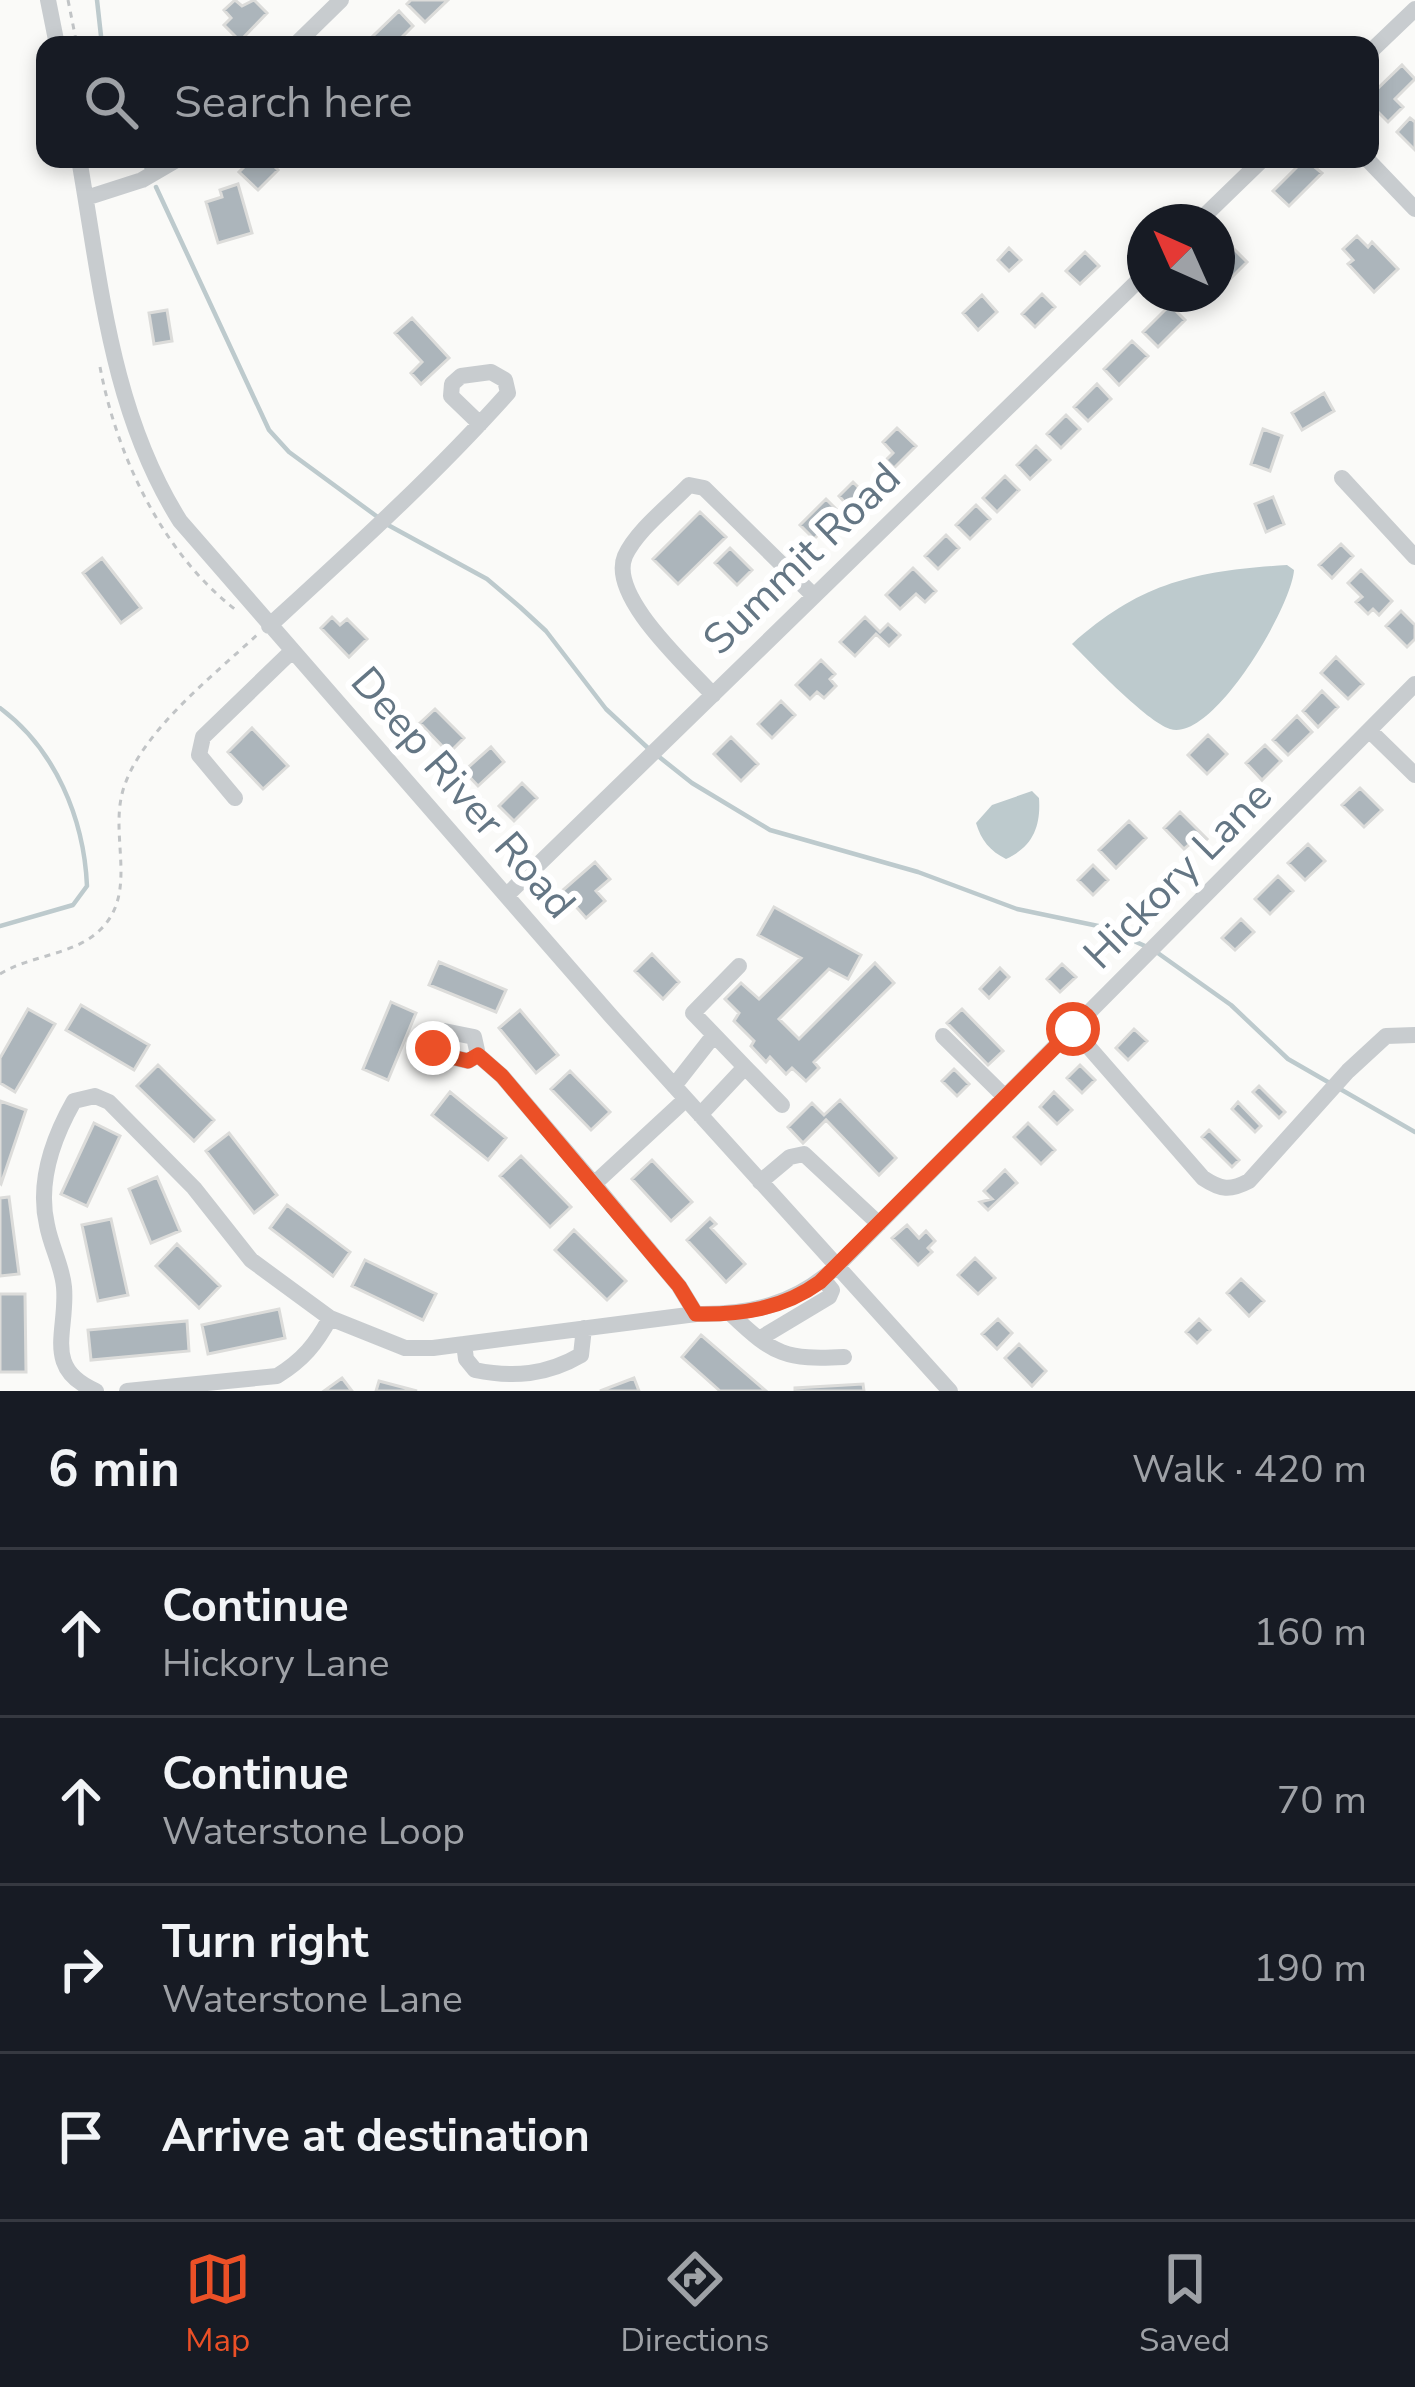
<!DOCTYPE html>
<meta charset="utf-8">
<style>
:root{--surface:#171b24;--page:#20242c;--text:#f1f3f6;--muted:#9ea1a6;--line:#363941;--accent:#eb5027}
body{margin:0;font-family:"Nunito Sans",sans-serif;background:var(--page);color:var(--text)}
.compass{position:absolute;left:1127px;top:204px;width:108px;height:108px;border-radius:50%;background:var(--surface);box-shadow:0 6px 18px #0003;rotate:315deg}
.stop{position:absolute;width:36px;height:36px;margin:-27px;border:9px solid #eb5027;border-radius:50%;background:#fff}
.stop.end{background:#eb5027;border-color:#fff;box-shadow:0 3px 12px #0008}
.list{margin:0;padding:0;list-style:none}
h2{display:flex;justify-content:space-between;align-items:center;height:156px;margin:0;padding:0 48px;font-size:51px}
h2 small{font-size:39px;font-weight:400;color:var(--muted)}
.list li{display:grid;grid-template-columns:78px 1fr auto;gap:36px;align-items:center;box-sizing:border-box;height:168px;padding:0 48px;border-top:3px solid var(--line)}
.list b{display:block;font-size:45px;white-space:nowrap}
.list p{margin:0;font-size:39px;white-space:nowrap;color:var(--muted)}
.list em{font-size:39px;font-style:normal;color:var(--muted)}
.icon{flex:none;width:66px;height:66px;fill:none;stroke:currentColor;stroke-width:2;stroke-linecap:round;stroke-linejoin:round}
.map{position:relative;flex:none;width:1415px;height:1391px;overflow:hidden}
.search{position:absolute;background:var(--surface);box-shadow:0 6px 18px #0003;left:36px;right:36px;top:36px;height:132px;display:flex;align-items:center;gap:30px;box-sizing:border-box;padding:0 42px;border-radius:24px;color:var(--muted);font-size:45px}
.sheet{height:828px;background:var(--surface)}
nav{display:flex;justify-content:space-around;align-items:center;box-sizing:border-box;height:168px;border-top:3px solid var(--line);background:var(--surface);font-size:33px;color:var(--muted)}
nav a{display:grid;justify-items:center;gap:6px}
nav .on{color:var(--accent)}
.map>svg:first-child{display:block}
.water{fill:#bdcacd}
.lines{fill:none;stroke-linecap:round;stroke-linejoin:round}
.stream{stroke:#bdcacd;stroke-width:4.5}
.building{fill:#acb5bb;stroke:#dcdcda;stroke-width:3}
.path{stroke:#c1c4c6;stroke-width:3;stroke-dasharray:6 6;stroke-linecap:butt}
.minor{stroke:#c8cccf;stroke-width:16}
.route{stroke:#eb5027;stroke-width:15}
.labels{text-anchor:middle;stroke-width:12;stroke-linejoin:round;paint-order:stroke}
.street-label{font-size:42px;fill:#647684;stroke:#fff}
</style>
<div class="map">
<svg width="1415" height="1391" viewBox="0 0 1415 1391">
<rect width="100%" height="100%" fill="#fafaf8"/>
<path class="water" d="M 1287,565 L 1294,570 C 1292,606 1213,743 1170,729 C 1146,721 1092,664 1072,644 C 1141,582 1196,571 1287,565 Z
M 1032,791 L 1039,798 C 1041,826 1033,847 1006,859 C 990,851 981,840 976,823 L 992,805 Z"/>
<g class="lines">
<path class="stream" d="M 97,0 L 102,45
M 143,159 L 146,167
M 156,187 L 269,430 L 289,452 L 379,518
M 388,525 L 487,579 L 520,607 L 546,631 L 606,709 L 649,749
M 0,708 C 55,749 84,818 87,886 L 73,905 L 0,926
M 658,756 L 692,783 L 770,830 L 918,872 L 1017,909 L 1103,927 L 1145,946
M 1155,951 L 1231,1005 L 1288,1059 L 1415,1132"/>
</g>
<path class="building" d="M 235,0 L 242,6 L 254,0 L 267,13 L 240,41 L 224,25 L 231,18 L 224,10 Z
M 411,0 L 448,0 L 425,22 L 407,4 Z
M 399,11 L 413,26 L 394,45 L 382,45 L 373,36 Z
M 1402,65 L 1415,79 L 1395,99 L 1403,107 L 1388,122 L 1370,104 L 1370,96 Z
M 1410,118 L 1415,122 L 1415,150 L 1397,132 Z
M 252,159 L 267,159 L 278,170 L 258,190 L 239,172 Z
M 1305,159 L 1322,173 L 1289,206 L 1273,191 Z
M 238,184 L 252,233 L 218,243 L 206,202 L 222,197 L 220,190 Z
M 1357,236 L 1368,247 L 1372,242 L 1398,269 L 1374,292 L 1348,264 L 1353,260 L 1343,249 Z
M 1231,246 L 1247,262 L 1217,292 L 1217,260 Z
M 1009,248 L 1021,260 L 1009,271 L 998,260 Z
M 1085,252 L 1099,266 L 1080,284 L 1066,271 Z
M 1042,294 L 1055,307 L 1035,327 L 1022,314 Z
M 982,295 L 997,312 L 978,330 L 963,313 Z
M 1170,305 L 1185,320 L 1158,347 L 1143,332 Z
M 167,310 L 172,341 L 154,344 L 149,313 Z
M 412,318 L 449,358 L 421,384 L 411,373 L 422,362 L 395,333 Z
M 1132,341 L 1148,356 L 1119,385 L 1104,369 Z
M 1097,384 L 1111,399 L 1088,421 L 1074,407 Z
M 1324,393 L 1334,411 L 1302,430 L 1292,413 Z
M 1066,415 L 1080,429 L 1061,448 L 1047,434 Z
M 897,428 L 916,446 L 894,468 L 886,460 L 893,453 L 883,442 Z
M 1263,429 L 1282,436 L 1270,471 L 1251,464 Z
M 1036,446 L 1050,460 L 1030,479 L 1017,465 Z
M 1005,476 L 1019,490 L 997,512 L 983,498 Z
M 853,482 L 866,495 L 852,510 L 839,496 Z
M 1273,497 L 1284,524 L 1266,532 L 1255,504 Z
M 826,499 L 840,513 L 814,539 L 800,525 Z
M 976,505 L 990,519 L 970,539 L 956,525 Z
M 700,512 L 726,537 L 678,584 L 653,559 Z
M 946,535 L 959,548 L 938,569 L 925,556 Z
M 1341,544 L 1353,556 L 1332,578 L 1319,565 Z
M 730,548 L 752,570 L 737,585 L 715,563 Z
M 102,558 L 141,608 L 121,623 L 83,573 Z
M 913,568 L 936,591 L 925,602 L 916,594 L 900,609 L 886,595 Z
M 1361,570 L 1392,601 L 1379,615 L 1373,609 L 1368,614 L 1356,602 L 1362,597 L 1348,583 Z
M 1401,611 L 1415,625 L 1415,639 L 1407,647 L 1386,626 Z
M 332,617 L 340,625 L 347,619 L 367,639 L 349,657 L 321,628 Z
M 865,617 L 880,632 L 888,624 L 900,635 L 889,646 L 876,634 L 855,656 L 840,642 Z
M 1336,657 L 1363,684 L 1348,699 L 1321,673 Z
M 821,660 L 835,674 L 830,679 L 836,686 L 824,698 L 817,692 L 810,699 L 796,685 Z
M 1322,691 L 1338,707 L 1318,727 L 1303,711 Z
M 781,701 L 795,715 L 772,738 L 758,724 Z
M 435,709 L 464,738 L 449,753 L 420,723 Z
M 1297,716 L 1312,732 L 1288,755 L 1273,740 Z
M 252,728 L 288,766 L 263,789 L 228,752 Z
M 1208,735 L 1227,754 L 1207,774 L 1188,755 Z
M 731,737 L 758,764 L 741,781 L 714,754 Z
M 1265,745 L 1281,761 L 1262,780 L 1246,763 Z
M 491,747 L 504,762 L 478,786 L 464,771 Z
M 522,783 L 537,798 L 514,821 L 499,806 Z
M 1360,788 L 1382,810 L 1364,827 L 1342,805 Z
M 1180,812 L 1207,839 L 1197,849 L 1191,843 L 1184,849 L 1164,828 Z
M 1129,821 L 1146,838 L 1116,868 L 1099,850 Z
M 1308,844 L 1325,861 L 1305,880 L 1288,863 Z
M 595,862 L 610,879 L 596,891 L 605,901 L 586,918 L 562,891 Z
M 1093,865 L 1108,880 L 1093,895 L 1078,880 Z
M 1278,876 L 1293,891 L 1270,914 L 1255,899 Z
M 774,907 L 861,955 L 848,979 L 829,969 L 779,1019 L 799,1039 L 875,963 L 894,983 L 814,1062 L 819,1068 L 806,1081 L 792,1068 L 786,1074 L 770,1057 L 766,1062 L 751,1046 L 754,1041 L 734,1021 L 739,1013 L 725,999 L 741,983 L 759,999 L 801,958 L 758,935 Z
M 1241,919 L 1254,932 L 1235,950 L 1222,938 Z
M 652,954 L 679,982 L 663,999 L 635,971 Z
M 439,962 L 506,990 L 496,1012 L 429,985 Z
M 1062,964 L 1076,977 L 1060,992 L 1047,979 Z
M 1000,968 L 1009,977 L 989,998 L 980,989 Z
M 391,1002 L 416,1013 L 388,1080 L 363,1069 Z
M 81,1005 L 149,1045 L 134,1070 L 66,1030 Z
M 28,1009 L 55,1024 L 15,1092 L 0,1083 L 0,1058 Z
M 962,1009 L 1003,1051 L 988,1065 L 947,1023 Z
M 520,1010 L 558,1055 L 536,1073 L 499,1028 Z
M 1134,1029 L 1147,1041 L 1128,1060 L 1116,1048 Z
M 158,1065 L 214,1120 L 194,1141 L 137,1086 Z
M 1080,1065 L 1095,1080 L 1082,1093 L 1067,1078 Z
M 954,1069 L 969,1084 L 957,1096 L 942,1081 Z
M 570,1071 L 610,1112 L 591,1130 L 551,1089 Z
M 1259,1086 L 1285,1112 L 1279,1118 L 1253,1092 Z
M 450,1092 L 506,1138 L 488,1160 L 432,1115 Z
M 1054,1092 L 1072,1110 L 1057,1124 L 1040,1107 Z
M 840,1100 L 896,1158 L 879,1175 L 826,1120 L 803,1143 L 788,1127 L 812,1103 L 824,1115 Z
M 0,1101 L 26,1110 L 1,1184 L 0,1183 Z
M 1238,1102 L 1261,1126 L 1255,1132 L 1232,1109 Z
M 94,1123 L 120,1136 L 87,1206 L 61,1194 Z
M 1028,1123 L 1055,1150 L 1041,1164 L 1014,1137 Z
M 1209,1130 L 1239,1160 L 1232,1167 L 1202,1137 Z
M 229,1133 L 277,1195 L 254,1213 L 206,1151 Z
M 521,1156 L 571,1207 L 550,1227 L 500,1176 Z
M 652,1160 L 692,1202 L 671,1221 L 632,1179 Z
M 1005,1170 L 1017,1183 L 988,1210 L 980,1202 L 992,1199 L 984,1191 Z
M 157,1177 L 180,1231 L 151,1243 L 129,1189 Z
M 9,1197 L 19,1274 L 0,1276 L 0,1198 Z
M 287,1205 L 350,1252 L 333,1276 L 270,1228 Z
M 710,1218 L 716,1224 L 711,1228 L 745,1264 L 726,1282 L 687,1240 Z
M 111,1219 L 128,1295 L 98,1301 L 82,1225 Z
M 907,1225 L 919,1238 L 926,1231 L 935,1241 L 928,1248 L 932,1252 L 918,1265 L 892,1238 Z
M 574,1230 L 626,1281 L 607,1300 L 555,1250 Z
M 177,1244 L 220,1286 L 199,1308 L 156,1266 Z
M 975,1258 L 995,1278 L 978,1294 L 958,1275 Z
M 365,1260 L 436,1294 L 423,1320 L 352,1286 Z
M 1241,1279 L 1264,1301 L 1249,1316 L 1227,1293 Z
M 0,1294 L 25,1294 L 26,1372 L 0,1372 Z
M 279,1309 L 285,1338 L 208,1354 L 202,1325 Z
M 998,1319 L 1012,1333 L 997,1349 L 982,1334 Z
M 1199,1319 L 1210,1330 L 1197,1343 L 1186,1332 Z
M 187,1321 L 189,1351 L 91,1360 L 88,1330 Z
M 701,1335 L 766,1391 L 720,1391 L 682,1357 Z
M 1019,1344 L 1046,1371 L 1032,1386 L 1005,1358 Z
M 342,1378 L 352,1391 L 324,1391 Z
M 634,1378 L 639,1391 L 600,1391 Z
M 379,1381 L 417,1391 L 376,1391 Z
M 863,1384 L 864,1391 L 795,1391 L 795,1388 Z"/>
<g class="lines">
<path class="path" d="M 68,0 L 77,45
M 100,367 C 117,457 163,554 236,610
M 0,974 C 30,955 76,955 101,929 C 139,891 108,834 124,787 C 143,730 214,675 258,634"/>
<path class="minor" d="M 48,0 L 57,45
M 295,45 L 341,0
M 1370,52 L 1415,9
M 79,159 C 101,284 111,411 180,521 L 611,1016 L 950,1391
M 1367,159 L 1415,209
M 86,198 L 142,180 L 178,159
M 1198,222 L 1263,159
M 1342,478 L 1415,557
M 269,626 C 351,551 434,476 508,393 L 505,380 L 491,372 L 461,376 L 452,384 L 451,396 L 480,424
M 713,695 C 687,666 608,596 625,556 C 637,530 669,506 689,485 L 704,488 L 814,596
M 1370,731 L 1415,775
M 235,798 L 199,755 L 203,737 L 292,651
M 508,894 L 1145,274
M 739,966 L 693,1013 L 745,1067
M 1073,1029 L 1203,1178 C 1221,1190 1230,1191 1249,1181 L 1348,1071 L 1386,1036 L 1415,1035
M 943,1036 L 1005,1097
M 478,1055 L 468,1061 L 435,1053 L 434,1043 L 444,1031 L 474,1037 L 478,1055 L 502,1076 L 594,1184 L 679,1286 L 696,1314
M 674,1086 L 714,1035
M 700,1115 L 745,1067 L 782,1105
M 760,1182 L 790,1157 L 804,1154 L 879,1224
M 594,1184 L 686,1099
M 732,1315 C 774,1355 786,1360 844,1357
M 330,1318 L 405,1348 L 433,1348 L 696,1314 C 751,1315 795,1304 836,1267 L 1415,684
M 759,1339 L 829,1297 L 832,1290 L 823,1279
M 464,1344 L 466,1359 L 475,1370 C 513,1378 547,1375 581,1355 L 584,1328
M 96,1391 C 42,1368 68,1331 64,1287 C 62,1265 51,1247 47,1225 C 37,1182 53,1138 74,1101 L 95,1096 L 109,1102 L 194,1188 L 251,1260 L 330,1318 C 316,1344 303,1360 277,1376 L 127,1391"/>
</g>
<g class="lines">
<path class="route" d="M 433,1048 L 435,1053 L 468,1061 L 478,1055 L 502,1076 L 679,1286 L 696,1314 C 741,1315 783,1309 820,1282 L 1073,1029"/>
</g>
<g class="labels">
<g class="street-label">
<text transform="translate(801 558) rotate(-44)" y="15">Summit Road</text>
<text transform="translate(464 792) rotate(49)" y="15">Deep River Road</text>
<text transform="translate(1177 874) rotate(-45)" y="15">Hickory Lane</text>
</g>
</g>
</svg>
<svg class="compass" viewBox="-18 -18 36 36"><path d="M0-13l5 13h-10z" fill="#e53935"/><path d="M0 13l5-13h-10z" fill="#9ea1a6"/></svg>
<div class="stop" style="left:1073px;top:1029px"></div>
<div class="stop end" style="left:433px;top:1048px"></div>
<div class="search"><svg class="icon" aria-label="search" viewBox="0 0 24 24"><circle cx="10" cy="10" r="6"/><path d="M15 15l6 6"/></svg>Search here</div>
</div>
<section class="sheet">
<h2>6 min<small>Walk · 420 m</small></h2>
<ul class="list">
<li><svg class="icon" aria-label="ahead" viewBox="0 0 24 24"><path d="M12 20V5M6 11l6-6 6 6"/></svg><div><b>Continue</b><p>Hickory Lane</p></div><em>160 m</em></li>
<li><svg class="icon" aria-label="ahead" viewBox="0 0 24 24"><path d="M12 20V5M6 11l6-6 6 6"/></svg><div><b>Continue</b><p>Waterstone Loop</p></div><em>70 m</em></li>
<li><svg class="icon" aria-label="right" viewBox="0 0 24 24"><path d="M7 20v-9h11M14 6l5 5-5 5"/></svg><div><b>Turn right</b><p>Waterstone Lane</p></div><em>190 m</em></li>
<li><svg class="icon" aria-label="arrive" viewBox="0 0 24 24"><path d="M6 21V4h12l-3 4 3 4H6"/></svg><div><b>Arrive at destination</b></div></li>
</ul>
</section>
<nav>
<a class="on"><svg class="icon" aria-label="map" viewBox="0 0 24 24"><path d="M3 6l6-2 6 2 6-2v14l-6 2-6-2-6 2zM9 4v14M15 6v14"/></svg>Map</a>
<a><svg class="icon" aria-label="directions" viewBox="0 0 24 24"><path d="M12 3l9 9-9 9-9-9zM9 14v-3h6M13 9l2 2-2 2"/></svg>Directions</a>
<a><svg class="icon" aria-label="saved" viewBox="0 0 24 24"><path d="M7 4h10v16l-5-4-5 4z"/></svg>Saved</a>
</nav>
